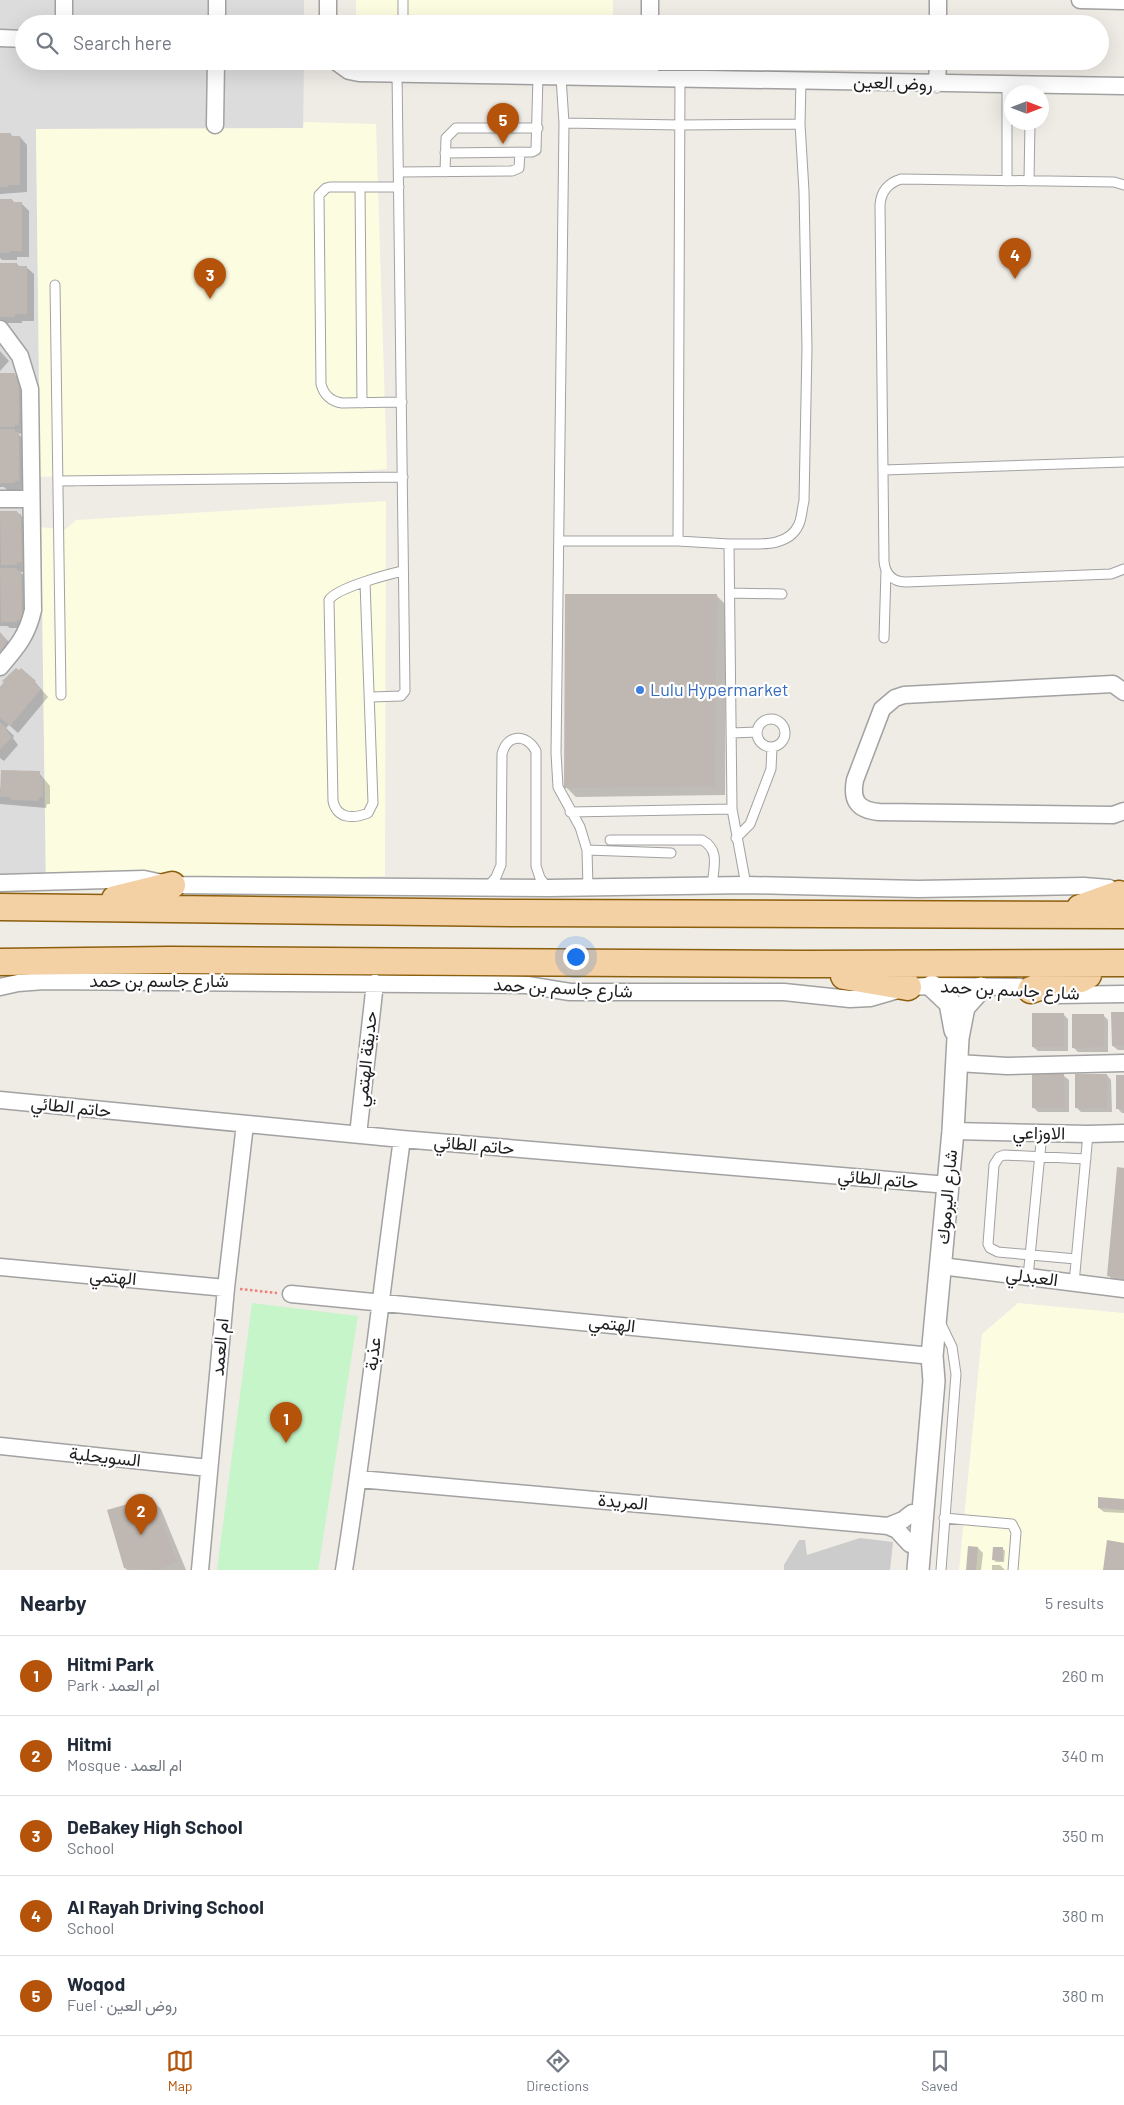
<!DOCTYPE html>
<meta charset="utf-8">
<style>
:root{--surface:#fff;--page:#f2f2f3;--text:#1f2937;--muted:#747a83;--line:#e0e1e3;--accent:#b45309}
body{margin:0;font-family:Barlow,Vazirmatn,sans-serif;background:var(--page);color:var(--text)}
.compass{position:absolute;left:1004px;top:85px;width:45px;height:45px;border-radius:50%;background:var(--surface);box-shadow:0 5px 20px #0002;rotate:90deg}
.you{position:absolute;left:575px;top:956px;width:18px;height:18px;margin:-12px;border:4px solid #fff;border-radius:50%;background:#1a73e8;box-shadow:0 0 0 8px #1a73e833}
.badge{display:grid;place-items:center;width:32px;height:32px;border-radius:50%;background:var(--accent);color:#fff;font-size:16px;font-weight:700}
.pin{position:absolute;translate:-50% -41px;filter:drop-shadow(0 1px 2px #0008)}
.pin::after{content:'';position:absolute;top:26px;width:18px;height:15px;background:inherit;clip-path:polygon(0 0,100% 0,50% 100%)}
.list{margin:0;padding:0;list-style:none}
h2{display:flex;justify-content:space-between;align-items:center;height:65px;margin:0;padding:0 20px;font-size:21px}
h2 small{font-size:16px;font-weight:400;color:var(--muted)}
.list li{display:grid;grid-template-columns:32px 1fr auto;gap:15px;align-items:center;box-sizing:border-box;height:80px;padding:0 20px;border-top:1px solid var(--line)}
.list b{display:block;font-size:19px;white-space:nowrap}
.list p{margin:0;font-size:16px;white-space:nowrap;color:var(--muted)}
.list em{font-size:16px;font-style:normal;color:var(--muted)}
.icon{flex:none;width:28px;height:28px;fill:none;stroke:currentColor;stroke-width:2;stroke-linecap:round;stroke-linejoin:round}
.map{position:relative;flex:none;width:1124px;height:1570px;overflow:hidden}
.search{position:absolute;background:var(--surface);box-shadow:0 5px 20px #0002;left:15px;right:15px;top:15px;height:55px;display:flex;align-items:center;gap:12px;box-sizing:border-box;padding:0 18px;border-radius:28px;color:var(--muted);font-size:19px}
.sheet{height:465px;background:var(--surface)}
nav{display:flex;justify-content:space-around;align-items:center;box-sizing:border-box;height:70px;border-top:1px solid var(--line);background:var(--surface);font-size:14px;color:var(--muted)}
nav a{display:grid;justify-items:center;gap:2px}
nav .on{color:var(--accent)}
.map>svg:first-child{display:block}
.residential{fill:#dcdcdc}
.education{fill:#fcfce1}
.religious{fill:#ccc}
.park{fill:#c6f5c9}
.shadow{fill:#0003}
.building{fill:#bfb7b2}
.lines{fill:none;stroke-linecap:round;stroke-linejoin:round}
.service-casing{stroke:#a2a2a2;stroke-width:11}
.minor-casing{stroke:#a2a2a2;stroke-width:19}
.tertiary-casing{stroke:#a2a2a2;stroke-width:24}
.primary-casing{stroke:#8c5f0d;stroke-width:29}
.path{stroke:#ee8077;stroke-width:2.5;stroke-dasharray:2.5 2.5;stroke-linecap:butt}
.service{stroke:#fff;stroke-width:9}
.minor{stroke:#fff;stroke-width:16}
.tertiary{stroke:#fff;stroke-width:21}
.primary{stroke:#f4d0a5;stroke-width:26}
.shop-dot{fill:#3f7fe0;stroke:#fff;stroke-width:2}
.labels{text-anchor:middle;stroke-width:4.5;stroke-linejoin:round;paint-order:stroke}
.street-label{font-size:18px;fill:#1e1e1e;stroke:#fff}
.shop-label{font-size:18px;fill:#366cbe;stroke:#fff;text-anchor:start}
</style>
<div class="map">
<svg width="1124" height="1570" viewBox="0 0 1124 1570">
<rect width="100%" height="100%" fill="#efebe5"/>
<path class="residential" d="M 0,0 L 304,0 L 304,24 L 24,24 L 24,61 L 304,61 L 303,128 L 36,129 L 46,888 L 0,888 Z"/>
<path class="education" d="M 356,0 L 613,0 L 613,24 L 356,24 Z
M 304,122 L 376,124 L 387,469 L 75,487 L 64,476 L 40,477 L 36,129 L 303,128 Z
M 386,501 L 385,876 L 46,888 L 41,527 L 65,530 L 76,520 Z
M 1018,1303 L 1124,1313 L 1124,1570 L 959,1570 L 982,1334 Z"/>
<path class="religious" d="M 860,1538 L 893,1542 L 890,1570 L 784,1570 L 784,1565 L 799,1540 L 805,1540 L 807,1555 Z"/>
<path class="park" d="M 252,1303 L 358,1316 L 318,1570 L 217,1570 Z"/>
<path class="shadow" d="M 0,134 L 10,134 L 14,137 L 20,137 L 27,145 L 27,192 L 0,194 Z
M 0,200 L 12,200 L 15,203 L 21,203 L 29,211 L 29,257 L 17,257 L 17,260 L 2,260 L 0,258 Z
M 0,264 L 17,264 L 20,267 L 26,267 L 34,274 L 34,321 L 22,321 L 22,323 L 7,323 L 0,319 Z
M 0,351 L 9,361 L 0,371 Z
M 0,374 L 14,374 L 26,385 L 26,432 L 18,434 L 26,441 L 26,488 L 22,488 L 22,490 L 7,490 L 4,487 L 0,487 Z
M 0,512 L 17,512 L 28,522 L 24,572 L 20,572 L 28,579 L 24,628 L 10,628 L 7,626 L 0,626 Z
M 716,595 L 726,605 L 725,795 L 576,797 L 566,787 Z
M 0,633 L 12,645 L 0,668 Z
M 16,669 L 35,682 L 48,697 L 18,733 L 9,725 L 6,728 L 14,736 L 13,738 L 18,745 L 4,761 L 0,758 L 0,687 Z
M 39,773 L 50,786 L 50,804 L 47,804 L 46,808 L 0,804 L 0,788 Z
M 1124,1013 L 1124,1050 L 1118,1050 L 1113,1046 Z
M 1063,1014 L 1068,1019 L 1068,1051 L 1038,1051 L 1033,1047 Z
M 1103,1015 L 1108,1020 L 1108,1052 L 1078,1052 L 1073,1047 Z
M 1107,1075 L 1111,1080 L 1112,1112 L 1081,1112 L 1076,1107 Z
M 1064,1076 L 1069,1080 L 1069,1112 L 1038,1112 L 1034,1108 Z
M 1124,1076 L 1124,1113 L 1122,1113 L 1117,1108 Z
M 1124,1169 L 1124,1286 L 1119,1286 L 1109,1276 Z
M 151,1499 L 161,1509 L 186,1570 L 127,1570 L 125,1568 Z
M 1124,1500 L 1124,1513 L 1104,1512 L 1099,1508 Z
M 978,1548 L 983,1553 L 981,1570 L 967,1570 Z
M 1003,1549 L 1005,1551 L 1004,1562 L 996,1562 L 994,1560 Z
M 992,1565 L 1000,1565 L 1005,1570 L 992,1570 Z"/>
<path class="building" d="M 0,133 L 11,133 L 11,136 L 20,136 L 20,185 L 8,185 L 8,187 L 0,187 Z
M 0,199 L 12,199 L 12,202 L 22,202 L 22,251 L 10,251 L 10,253 L 0,253 Z
M 0,263 L 17,263 L 17,266 L 27,266 L 27,314 L 15,314 L 15,317 L 0,317 Z
M 0,373 L 15,373 L 15,376 L 19,376 L 19,425 L 15,425 L 15,427 L 0,427 Z
M 0,429 L 15,429 L 15,432 L 19,432 L 19,481 L 15,481 L 15,483 L 0,483 Z
M 0,511 L 17,511 L 17,514 L 21,514 L 22,562 L 17,562 L 17,565 L 1,565 Z
M 0,568 L 17,568 L 17,571 L 21,571 L 22,620 L 17,620 L 17,622 L 1,622 Z
M 565,594 L 717,594 L 715,786 L 564,788 Z
M 0,632 L 7,641 L 0,653 Z
M 16,668 L 19,670 L 21,668 L 36,681 L 34,683 L 41,689 L 10,726 L 0,718 L 0,687 L 4,682 L 2,681 Z
M 0,722 L 7,728 L 6,730 L 12,737 L 0,750 Z
M 1,770 L 40,771 L 40,778 L 43,778 L 43,797 L 40,797 L 38,801 L 11,800 L 10,797 L 0,797 Z
M 1111,1012 L 1124,1012 L 1124,1046 L 1112,1046 Z
M 1032,1013 L 1064,1013 L 1064,1047 L 1032,1047 Z
M 1072,1014 L 1104,1014 L 1104,1047 L 1072,1048 Z
M 1032,1074 L 1064,1074 L 1065,1108 L 1032,1108 Z
M 1075,1074 L 1107,1074 L 1107,1108 L 1075,1108 Z
M 1116,1075 L 1124,1075 L 1124,1109 L 1116,1109 Z
M 1117,1167 L 1124,1168 L 1124,1278 L 1107,1276 Z
M 152,1497 L 177,1561 L 159,1570 L 124,1568 L 107,1510 Z
M 1098,1497 L 1124,1499 L 1124,1510 L 1098,1508 Z
M 1107,1540 L 1124,1543 L 1124,1570 L 1103,1570 Z
M 968,1546 L 978,1547 L 976,1570 L 966,1570 Z
M 993,1547 L 1003,1547 L 1003,1561 L 992,1560 Z"/>
<g class="lines">
<defs>
<path id="service" d="M 403,24 L 403,0
M 561,77 L 564,123
M 1007,85 L 1007,181
M 800,124 L 801,80
M 445,153 L 532,152 L 536,150 L 538,76
M 399,172 L 512,171 L 519,168 L 520,152
M 445,172 L 446,138 L 456,128 L 538,128
M 1029,181 L 1030,122
M 1124,185 L 1114,182 L 901,179 C 888,183 881,191 880,205 L 884,561 C 885,574 893,582 906,582 L 1111,574 L 1124,569
M 360,187 L 362,403
M 399,187 L 330,187 L 326,188 L 319,195 L 321,384 C 324,395 330,401 342,403 L 402,402
M 55,285 L 61,695
M 884,470 L 1124,462
M 58,481 L 403,477
M 559,541 L 678,541 L 680,78
M 678,541 L 729,544
M 365,582 L 373,803 L 368,813 C 353,819 337,819 333,801 L 329,600 C 336,588 389,574 403,571
M 730,593 L 782,594
M 884,638 L 886,571
M 371,697 L 401,696 L 405,691 L 397,72
M757 733a14 14 0 1 1 28 0a14 14 0 1 1-28 0Z
M 731,733 L 757,732
M 570,812 L 732,809
M 736,838 L 750,824 L 771,769 L 772,747
M 610,840 L 702,840 C 721,850 713,869 712,887
M 587,850 L 671,853
M 488,887 L 496,877 L 501,865 L 502,754 C 507,734 526,733 536,751 L 536,866 L 540,878 L 548,888
M 588,888 L 587,850 L 580,827 L 558,787 L 556,753 L 564,123 L 680,125 L 800,124 L 804,191 L 807,348 L 804,501 C 802,508 802,517 799,524 C 788,550 753,543 729,544 L 732,809 L 746,885
M 1076,1259 L 998,1252 L 990,1248 L 988,1244 L 994,1165 L 999,1157 L 1004,1155 L 1086,1159
M 1028,1277 L 1042,1133
M 1074,1283 L 1088,1134
M 940,1322 L 952,1347 L 956,1374 L 941,1570
M 944,1518 L 1012,1524 L 1016,1532 L 1013,1570"/>
<path id="minor" d="M 64,0 L 64,24
M 1080,0 L 1124,1
M 217,24 L 217,0
M 328,24 L 328,0
M 650,24 L 650,0
M 938,24 L 938,0
M 0,38 L 24,39
M 335,61 L 349,71 L 359,73 L 1124,86
M 650,78 L 650,61
M 937,84 L 938,61
M 215,125 L 216,61
M 0,329 L 20,356 L 30,389 L 33,610 C 27,636 17,647 0,667
M 0,499 L 31,499
M 1124,692 L 1113,684 L 904,695 L 895,698 L 882,709 L 855,780 C 851,801 858,810 879,812 L 1113,815 L 1124,811
M 0,883 L 144,879 L 172,885 L 549,888 L 746,885 L 918,889 L 1084,886 L 1109,888 L 1119,894
M 0,987 L 18,983 L 44,981 L 527,985 L 570,992 L 784,992 L 850,999 L 870,998 L 908,987 L 932,986 L 1020,987 L 1057,995 L 1124,994
M 957,1063 L 1007,1066 L 1124,1063
M 0,1100 L 402,1139 L 948,1185
M 953,1131 L 1088,1134 L 1124,1133
M 358,1135 L 375,983
M 941,1266 L 1124,1289
M 0,1267 L 226,1288
M 291,1294 L 932,1356
M 0,1446 L 209,1468
M 359,1479 L 888,1526 L 897,1530 L 910,1544
M 888,1526 L 903,1520 L 912,1513
M 200,1570 L 226,1288 L 245,1124
M 344,1570 C 367,1427 382,1282 402,1139"/>
<path id="tertiary" d="M 932,986 L 950,1003 L 955,1030
M 918,1570 L 934,1381 L 932,1356 L 953,1131 L 958,1038 L 964,1007 L 981,988"/>
<path id="primary" d="M 115,899 L 172,885
M 0,907 L 517,913 L 1124,915
M 1080,908 L 1119,894
M 0,962 L 169,960 L 806,964 L 1124,963
M 844,976 L 908,987
M 1031,990 L 1050,983 L 1081,979 L 1088,975"/>
</defs>
<use href="#service" class="service-casing"/>
<use href="#minor" class="minor-casing"/>
<use href="#tertiary" class="tertiary-casing"/>
<use href="#primary" class="primary-casing"/>
<path class="path" d="M 240,1289 L 277,1293"/>
<use href="#service" class="service"/>
<use href="#minor" class="minor"/>
<use href="#tertiary" class="tertiary"/>
<use href="#primary" class="primary"/>
</g>
<circle class="shop-dot" cx="640" cy="690" r="5"/>
<g class="labels">
<g class="street-label">
<text transform="translate(893 83) rotate(2)" y="6">روض العين</text>
<text x="159" y="987">شارع جاسم بن حمد</text>
<text transform="translate(563 988) rotate(3)" y="6">شارع جاسم بن حمد</text>
<text transform="translate(1010 990) rotate(3)" y="6">شارع جاسم بن حمد</text>
<text transform="translate(366 1059) rotate(-84)" y="6">حديقة الهتمي</text>
<text transform="translate(71 1107) rotate(6)" y="6">حاتم الطائي</text>
<text transform="translate(1039 1133) rotate(1)" y="6">الاوزاعي</text>
<text transform="translate(474 1145) rotate(5)" y="6">حاتم الطائي</text>
<text transform="translate(878 1179) rotate(5)" y="6">حاتم الطائي</text>
<text transform="translate(947 1197) rotate(-85)" y="6">شارع اليرموك</text>
<text transform="translate(113 1277) rotate(5)" y="6">الهتمي</text>
<text transform="translate(1032 1277) rotate(7)" y="6">العبدلي</text>
<text transform="translate(612 1324) rotate(6)" y="6">الهتمي</text>
<text transform="translate(220 1347) rotate(-85)" y="6">ام العمد</text>
<text transform="translate(373 1354) rotate(-83)" y="6">عذبة</text>
<text transform="translate(105 1457) rotate(6)" y="6">السويحلية</text>
<text transform="translate(623 1502) rotate(5)" y="6">المريدة</text>
</g>
<g class="shop-label">
<text x="650" y="696">Lulu Hypermarket</text>
</g>
</g>
</svg>
<svg class="compass" viewBox="-18 -18 36 36"><path d="M0-13l5 13h-10z" fill="#e53935"/><path d="M0 13l5-13h-10z" fill="#747a83"/></svg>
<div class="you"></div>
<div class="pin badge" style="left:286px;top:1443px">1</div>
<div class="pin badge" style="left:141px;top:1535px">2</div>
<div class="pin badge" style="left:210px;top:299px">3</div>
<div class="pin badge" style="left:1015px;top:279px">4</div>
<div class="pin badge" style="left:503px;top:144px">5</div>
<div class="search"><svg class="icon" aria-label="search" viewBox="0 0 24 24"><circle cx="10" cy="10" r="6"/><path d="M15 15l6 6"/></svg>Search here</div>
</div>
<section class="sheet">
<h2>Nearby<small>5 results</small></h2>
<ul class="list">
<li><span class="badge">1</span><div><b>Hitmi Park</b><p>Park · ام العمد</p></div><em>260 m</em></li>
<li><span class="badge">2</span><div><b>Hitmi</b><p>Mosque · ام العمد</p></div><em>340 m</em></li>
<li><span class="badge">3</span><div><b>DeBakey High School</b><p>School</p></div><em>350 m</em></li>
<li><span class="badge">4</span><div><b>Al Rayah Driving School</b><p>School</p></div><em>380 m</em></li>
<li><span class="badge">5</span><div><b>Woqod</b><p>Fuel · روض العين</p></div><em>380 m</em></li>
</ul>
</section>
<nav>
<a class="on"><svg class="icon" aria-label="map" viewBox="0 0 24 24"><path d="M3 6l6-2 6 2 6-2v14l-6 2-6-2-6 2zM9 4v14M15 6v14"/></svg>Map</a>
<a><svg class="icon" aria-label="directions" viewBox="0 0 24 24"><path d="M12 3l9 9-9 9-9-9zM9 14v-3h6M13 9l2 2-2 2"/></svg>Directions</a>
<a><svg class="icon" aria-label="saved" viewBox="0 0 24 24"><path d="M7 4h10v16l-5-4-5 4z"/></svg>Saved</a>
</nav>
